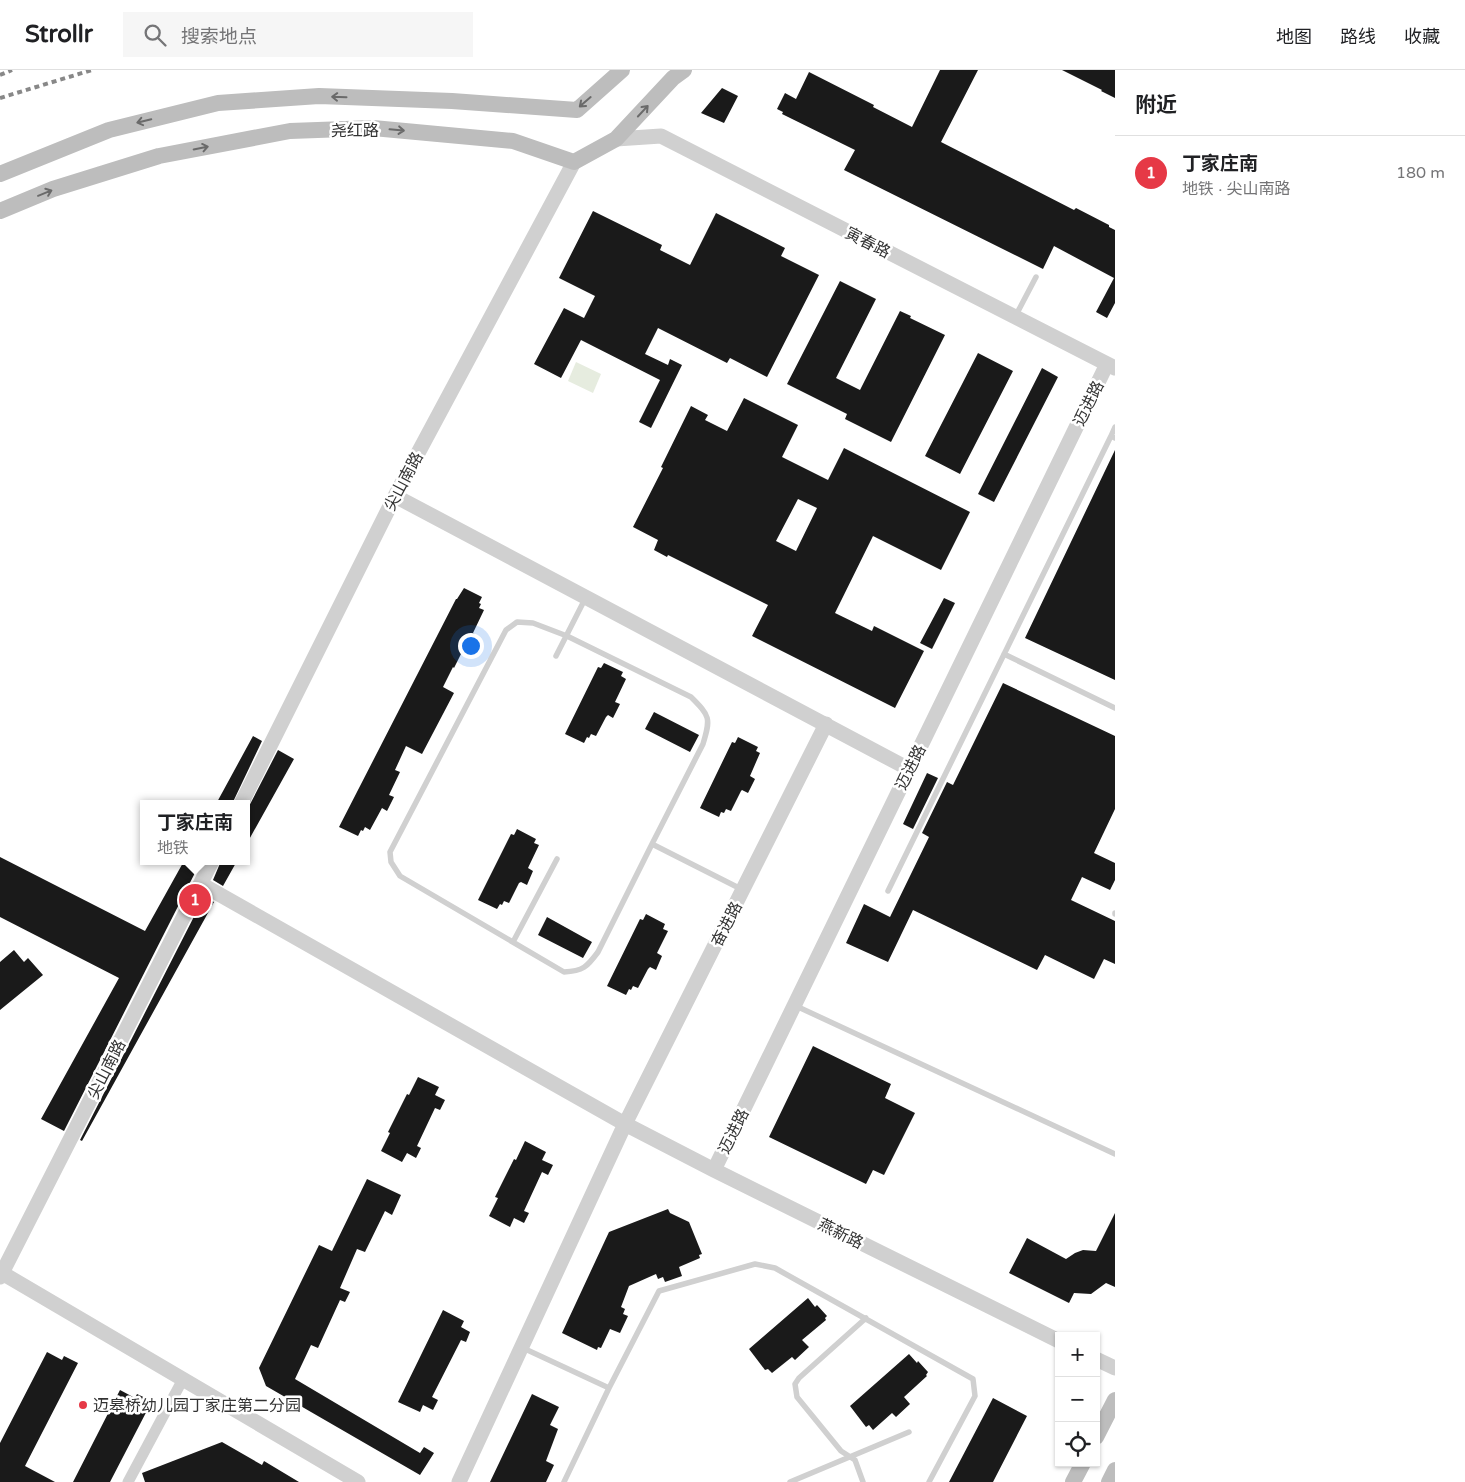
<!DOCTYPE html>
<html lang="zh">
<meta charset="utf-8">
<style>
:root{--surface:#fff;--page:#f6f6f6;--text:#202124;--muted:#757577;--line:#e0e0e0;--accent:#e63946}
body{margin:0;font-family:"Varela Round","Noto Sans SC",sans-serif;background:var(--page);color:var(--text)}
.controls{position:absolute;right:15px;bottom:15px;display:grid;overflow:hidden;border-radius:0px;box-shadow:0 1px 4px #0004}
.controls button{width:45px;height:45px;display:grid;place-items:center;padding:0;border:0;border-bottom:1px solid var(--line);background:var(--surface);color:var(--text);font:25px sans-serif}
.you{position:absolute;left:470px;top:575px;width:18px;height:18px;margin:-12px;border:4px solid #fff;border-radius:50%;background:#1a73e8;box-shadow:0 0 0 8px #1a73e833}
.badge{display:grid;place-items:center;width:32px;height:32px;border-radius:50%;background:var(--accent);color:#fff;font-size:16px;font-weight:700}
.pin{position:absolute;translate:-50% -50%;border:2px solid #fff;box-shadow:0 1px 5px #0006}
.popup{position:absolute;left:140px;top:730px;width:110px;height:65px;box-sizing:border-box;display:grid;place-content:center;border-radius:0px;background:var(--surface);filter:drop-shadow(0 1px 4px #0005);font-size:16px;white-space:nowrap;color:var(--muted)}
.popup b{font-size:19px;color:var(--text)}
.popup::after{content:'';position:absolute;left:50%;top:100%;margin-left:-10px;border:10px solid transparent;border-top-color:var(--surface)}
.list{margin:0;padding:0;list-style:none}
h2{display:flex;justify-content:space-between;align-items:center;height:65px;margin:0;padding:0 20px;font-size:21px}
h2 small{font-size:16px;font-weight:400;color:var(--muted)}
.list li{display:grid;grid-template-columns:32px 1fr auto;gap:15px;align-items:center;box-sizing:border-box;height:75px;padding:0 20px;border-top:1px solid var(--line)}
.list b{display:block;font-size:19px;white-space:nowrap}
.list p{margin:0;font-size:16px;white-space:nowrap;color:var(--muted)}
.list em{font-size:16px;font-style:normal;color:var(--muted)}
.icon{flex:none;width:28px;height:28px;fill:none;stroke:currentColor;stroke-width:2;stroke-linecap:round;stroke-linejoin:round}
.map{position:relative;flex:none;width:1115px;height:1412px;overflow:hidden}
header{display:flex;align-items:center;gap:30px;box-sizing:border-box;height:70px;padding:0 25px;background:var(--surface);border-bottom:1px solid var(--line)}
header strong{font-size:24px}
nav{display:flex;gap:28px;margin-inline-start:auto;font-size:18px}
.search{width:350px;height:45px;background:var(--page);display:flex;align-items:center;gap:12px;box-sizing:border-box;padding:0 18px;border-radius:0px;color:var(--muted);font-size:19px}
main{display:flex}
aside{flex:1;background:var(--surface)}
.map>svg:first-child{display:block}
.green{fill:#e6ecdf}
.building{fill:#1a1a1a;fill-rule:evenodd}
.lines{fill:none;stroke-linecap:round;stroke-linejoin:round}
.service{stroke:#d0d0d0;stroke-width:5.5}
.minor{stroke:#d0d0d0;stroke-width:11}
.tertiary{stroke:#d0d0d0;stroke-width:15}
.secondary{stroke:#bdbdbd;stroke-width:16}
.rail{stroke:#888;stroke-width:4;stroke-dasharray:5 4;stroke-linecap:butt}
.oneway{stroke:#6a6a6a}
.poi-dot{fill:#e63946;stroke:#fff;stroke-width:2}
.labels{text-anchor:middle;stroke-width:5;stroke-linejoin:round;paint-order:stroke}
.street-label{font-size:16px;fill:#333;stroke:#fff}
.poi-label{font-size:16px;fill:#333;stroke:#fff;text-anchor:start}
</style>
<header>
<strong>Strollr</strong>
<div class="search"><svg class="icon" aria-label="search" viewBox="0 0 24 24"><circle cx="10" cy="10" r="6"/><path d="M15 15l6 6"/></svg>搜索地点</div>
<nav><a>地图</a><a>路线</a><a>收藏</a></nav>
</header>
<main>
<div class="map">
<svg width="1115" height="1412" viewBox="0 0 1115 1412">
<rect width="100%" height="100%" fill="#fff"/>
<path class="green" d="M 576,292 L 601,304 L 593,323 L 568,311 Z"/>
<path class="building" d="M 940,0 L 978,0 L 941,72 L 1074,140 L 1076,138 L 1109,155 L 1109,157 L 1115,160 L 1115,233 L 1107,248 L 1096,242 L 1114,208 L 1054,176 L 1043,199 L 844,100 L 855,80 L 782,44 L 783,42 L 777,39 L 785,23 L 796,29 L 809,2 L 874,35 L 873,37 L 912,57 Z
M 1062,0 L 1115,0 L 1115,28 L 1101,21 L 1102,20 Z
M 722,18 L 738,26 L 724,53 L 701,43 Z
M 593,141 L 662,175 L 660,180 L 690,195 L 716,143 L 785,178 L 781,186 L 819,205 L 767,307 L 730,288 L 727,293 L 658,258 L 645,284 L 668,295 L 670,289 L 682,295 L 651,358 L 639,352 L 660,310 L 581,270 L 561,308 L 534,294 L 564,238 L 584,248 L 595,226 L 559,208 Z
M 840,211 L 876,229 L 836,308 L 860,320 L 900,241 L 911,246 L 910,248 L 945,265 L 891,372 L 845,349 L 847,344 L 787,314 Z
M 978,283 L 1013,301 L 960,404 L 925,386 Z
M 1042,298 L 1058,307 L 994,432 L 978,424 Z
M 744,328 L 798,355 L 782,387 L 828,410 L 844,378 L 970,442 L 941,500 L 873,466 L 835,543 L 872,561 L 874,556 L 924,581 L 895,638 L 752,566 L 768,535 L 668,485 L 667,487 L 654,480 L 658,470 L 633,457 L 663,398 L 661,397 L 691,336 L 708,345 L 705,350 L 727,361 ZM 798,429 L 817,438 L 796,481 L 776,471 Z
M 1115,380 L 1115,610 L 1025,568 Z
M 464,518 L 482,527 L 479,533 L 481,534 L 479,538 L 484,540 L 473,563 L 478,566 L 471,579 L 466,577 L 464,578 L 454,598 L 453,597 L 443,617 L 454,623 L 422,684 L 406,676 L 395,700 L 400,702 L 389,725 L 394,727 L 387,741 L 382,738 L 370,760 L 365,757 L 363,761 L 361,760 L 358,766 L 339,757 L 456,529 L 457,529 Z
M 944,528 L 955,533 L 932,579 L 920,573 Z
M 604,593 L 623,602 L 621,606 L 626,609 L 615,632 L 620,634 L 613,648 L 608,645 L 606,647 L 596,666 L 591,664 L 589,668 L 587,667 L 584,673 L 565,664 L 598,597 L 601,598 Z
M 1003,613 L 1115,666 L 1115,739 L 1094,783 L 1115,793 L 1115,810 L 1110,820 L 1082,807 L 1071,830 L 1115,851 L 1115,894 L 1104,889 L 1094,909 L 1045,885 L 1037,900 L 913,840 L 888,892 L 846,873 L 864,834 L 890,847 L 929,767 L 922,763 L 947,712 L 953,715 Z
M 654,642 L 699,665 L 690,682 L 645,659 Z
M 253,666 L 262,671 L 232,734 L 216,734 Z
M 738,667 L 758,677 L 756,681 L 760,683 L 750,706 L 755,709 L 748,723 L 742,720 L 741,721 L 731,741 L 726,739 L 724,743 L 721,742 L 719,747 L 700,738 L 732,672 L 735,673 Z
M 278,680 L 294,689 L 246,775 L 246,742 Z
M 927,703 L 938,708 L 913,759 L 903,754 Z
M 517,759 L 536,769 L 534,773 L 539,775 L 528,798 L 533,801 L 527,815 L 521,812 L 519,813 L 509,833 L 504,831 L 502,835 L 500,834 L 497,839 L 478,830 L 511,764 L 514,765 Z
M 0,787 L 145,861 L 184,791 L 201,791 L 64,1061 L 41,1049 L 119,908 L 0,847 Z
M 221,791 L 237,791 L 223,816 L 213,810 Z
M 204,827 L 214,832 L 82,1071 L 80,1070 Z
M 646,844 L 665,854 L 663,859 L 668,861 L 657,883 L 662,886 L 656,900 L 650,897 L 648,899 L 638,918 L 633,916 L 631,920 L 629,919 L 626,925 L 607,916 L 640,849 L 643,850 Z
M 547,847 L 592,872 L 583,888 L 538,865 Z
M 14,880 L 24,892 L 28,888 L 43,905 L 0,940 L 0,892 Z
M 813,976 L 891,1014 L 885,1028 L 915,1043 L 884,1105 L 873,1100 L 866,1114 L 769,1067 Z
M 418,1007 L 439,1017 L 435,1025 L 445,1030 L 440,1040 L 435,1038 L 417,1076 L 421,1078 L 416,1088 L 407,1083 L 402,1092 L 381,1081 L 390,1063 L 388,1062 L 407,1024 L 409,1025 Z
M 525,1071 L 546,1082 L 542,1090 L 553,1095 L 548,1105 L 542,1102 L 524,1141 L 529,1143 L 524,1153 L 514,1148 L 510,1157 L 489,1146 L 498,1128 L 495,1127 L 514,1089 L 516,1090 Z
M 367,1109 L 401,1125 L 392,1145 L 385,1141 L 365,1182 L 357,1179 L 340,1218 L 350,1222 L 345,1232 L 340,1230 L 318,1278 L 311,1275 L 295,1309 L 420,1383 L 424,1377 L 434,1383 L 420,1405 L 266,1316 L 259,1298 L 319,1175 L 332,1181 Z
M 668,1139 L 670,1143 L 689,1152 L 702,1184 L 699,1185 L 700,1188 L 679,1197 L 682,1206 L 665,1212 L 663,1207 L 658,1209 L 656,1204 L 629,1216 L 621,1237 L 625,1239 L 623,1244 L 628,1246 L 620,1263 L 610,1259 L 601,1278 L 598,1277 L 597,1280 L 562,1263 L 609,1162 Z
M 1115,1143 L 1115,1217 L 1106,1213 L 1091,1224 L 1074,1223 L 1069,1233 L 1009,1203 L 1027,1168 L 1066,1189 L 1075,1183 L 1083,1180 L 1096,1181 Z
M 808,1228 L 815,1237 L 817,1235 L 827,1246 L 825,1248 L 826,1250 L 802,1270 L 809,1277 L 795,1290 L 792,1287 L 772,1303 L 768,1299 L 765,1300 L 749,1279 Z
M 443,1240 L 464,1251 L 461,1257 L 470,1262 L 466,1272 L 461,1270 L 432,1327 L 438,1330 L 433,1340 L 423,1335 L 420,1342 L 398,1332 Z
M 47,1282 L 62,1290 L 64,1286 L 78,1293 L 25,1396 L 55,1412 L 0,1412 L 0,1373 Z
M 909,1284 L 917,1293 L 918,1291 L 928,1302 L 926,1305 L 927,1306 L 904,1327 L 910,1334 L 896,1347 L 892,1343 L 873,1360 L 869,1355 L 866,1357 L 850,1336 Z
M 120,1320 L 135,1328 L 137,1324 L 152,1331 L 110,1412 L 73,1412 Z
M 532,1324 L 559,1337 L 550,1355 L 558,1359 L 546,1391 L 554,1395 L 546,1412 L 490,1412 Z
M 993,1328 L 1027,1346 L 993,1412 L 949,1412 Z
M 222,1372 L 262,1395 L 264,1391 L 299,1412 L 145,1412 L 142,1403 Z"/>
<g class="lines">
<path class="service" d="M 1015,247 L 1036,207
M 1111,366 L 1115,357
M 1004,584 L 1115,638
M 556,586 L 586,527
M 652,774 L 598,882 C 587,897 583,901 564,902 L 400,806 L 391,792 L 390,782 L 506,560 L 517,552 L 533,553 L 567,566 L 691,627 C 710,646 711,648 703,674 L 652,774 L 741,819
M 888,821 L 1111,366 L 1115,368
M 1115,844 L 1115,843
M 513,872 L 557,789
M 796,936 L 1115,1084
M 523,1278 L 609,1318 L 659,1221 L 755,1194 L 775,1198 L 973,1309 L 975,1326 L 929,1412
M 564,1412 L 609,1318
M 790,1412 L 909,1362
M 863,1412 L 855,1390 L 841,1381 L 797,1327 L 795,1314 L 799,1308 L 866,1248"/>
<path class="minor" d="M 128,1412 L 183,1309"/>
<path class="tertiary" d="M 616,69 L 661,66 L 1115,298
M 395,426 L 909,699
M 241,734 L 395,426 L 574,92
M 201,814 L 625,1054 L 714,1100 L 1059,1271
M 714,1100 L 1107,294
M 2,1203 L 358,1412
M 0,1207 L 212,791
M 1096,1289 L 1115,1298
M 459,1412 L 625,1054 L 826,654"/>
<path class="secondary" d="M 0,104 L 109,60 L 218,33 L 319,26 L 452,31 L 577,40 L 622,0
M 0,141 L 53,119 L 159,86 L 290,61 L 373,58 L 513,71 L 574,92 L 616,69 L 673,8 L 684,0
M 1096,1367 L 1115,1330
M 1073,1412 L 1083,1393
M 1109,1412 L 1115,1400"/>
<path class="rail" d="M 0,5 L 12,0
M 0,28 L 92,0"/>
</g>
<defs><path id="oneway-shaft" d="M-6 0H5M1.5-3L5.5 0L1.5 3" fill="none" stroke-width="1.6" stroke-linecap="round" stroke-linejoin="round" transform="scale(1.25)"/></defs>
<g class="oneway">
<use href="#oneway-shaft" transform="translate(339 27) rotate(-178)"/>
<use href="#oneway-shaft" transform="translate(585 32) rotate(139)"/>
<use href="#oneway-shaft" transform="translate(643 41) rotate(-47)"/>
<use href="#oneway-shaft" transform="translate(144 51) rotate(166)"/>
<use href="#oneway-shaft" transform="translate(397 60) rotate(5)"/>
<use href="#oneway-shaft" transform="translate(201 78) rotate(-11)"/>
<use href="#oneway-shaft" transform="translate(45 123) rotate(-22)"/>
</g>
<circle class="poi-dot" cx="83" cy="1335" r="5"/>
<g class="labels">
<g class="street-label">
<text x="355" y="66">尧红路</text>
<text transform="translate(868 172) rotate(27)" y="6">寅春路</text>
<text transform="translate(1088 333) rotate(-64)" y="6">迈进路</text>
<text transform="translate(403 411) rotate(-62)" y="6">尖山南路</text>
<text transform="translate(910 697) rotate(-64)" y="6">迈进路</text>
<text transform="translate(726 854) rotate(-63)" y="6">奋进路</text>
<text transform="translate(106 999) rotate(-63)" y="6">尖山南路</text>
<text transform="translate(733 1061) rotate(-64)" y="6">迈进路</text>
<text transform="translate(841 1163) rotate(26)" y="6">燕新路</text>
</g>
<g class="poi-label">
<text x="93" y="1341">迈皋桥幼儿园丁家庄第二分园</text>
</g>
</g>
</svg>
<div class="controls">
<button>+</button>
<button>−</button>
<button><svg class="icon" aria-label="locate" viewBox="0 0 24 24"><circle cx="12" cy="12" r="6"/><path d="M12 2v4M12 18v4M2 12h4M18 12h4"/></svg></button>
</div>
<div class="you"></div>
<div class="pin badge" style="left:195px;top:830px">1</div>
<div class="popup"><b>丁家庄南</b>地铁</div>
</div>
<aside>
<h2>附近<small></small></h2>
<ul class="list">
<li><span class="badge">1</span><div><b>丁家庄南</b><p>地铁 · 尖山南路</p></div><em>180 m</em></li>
</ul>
</aside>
</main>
